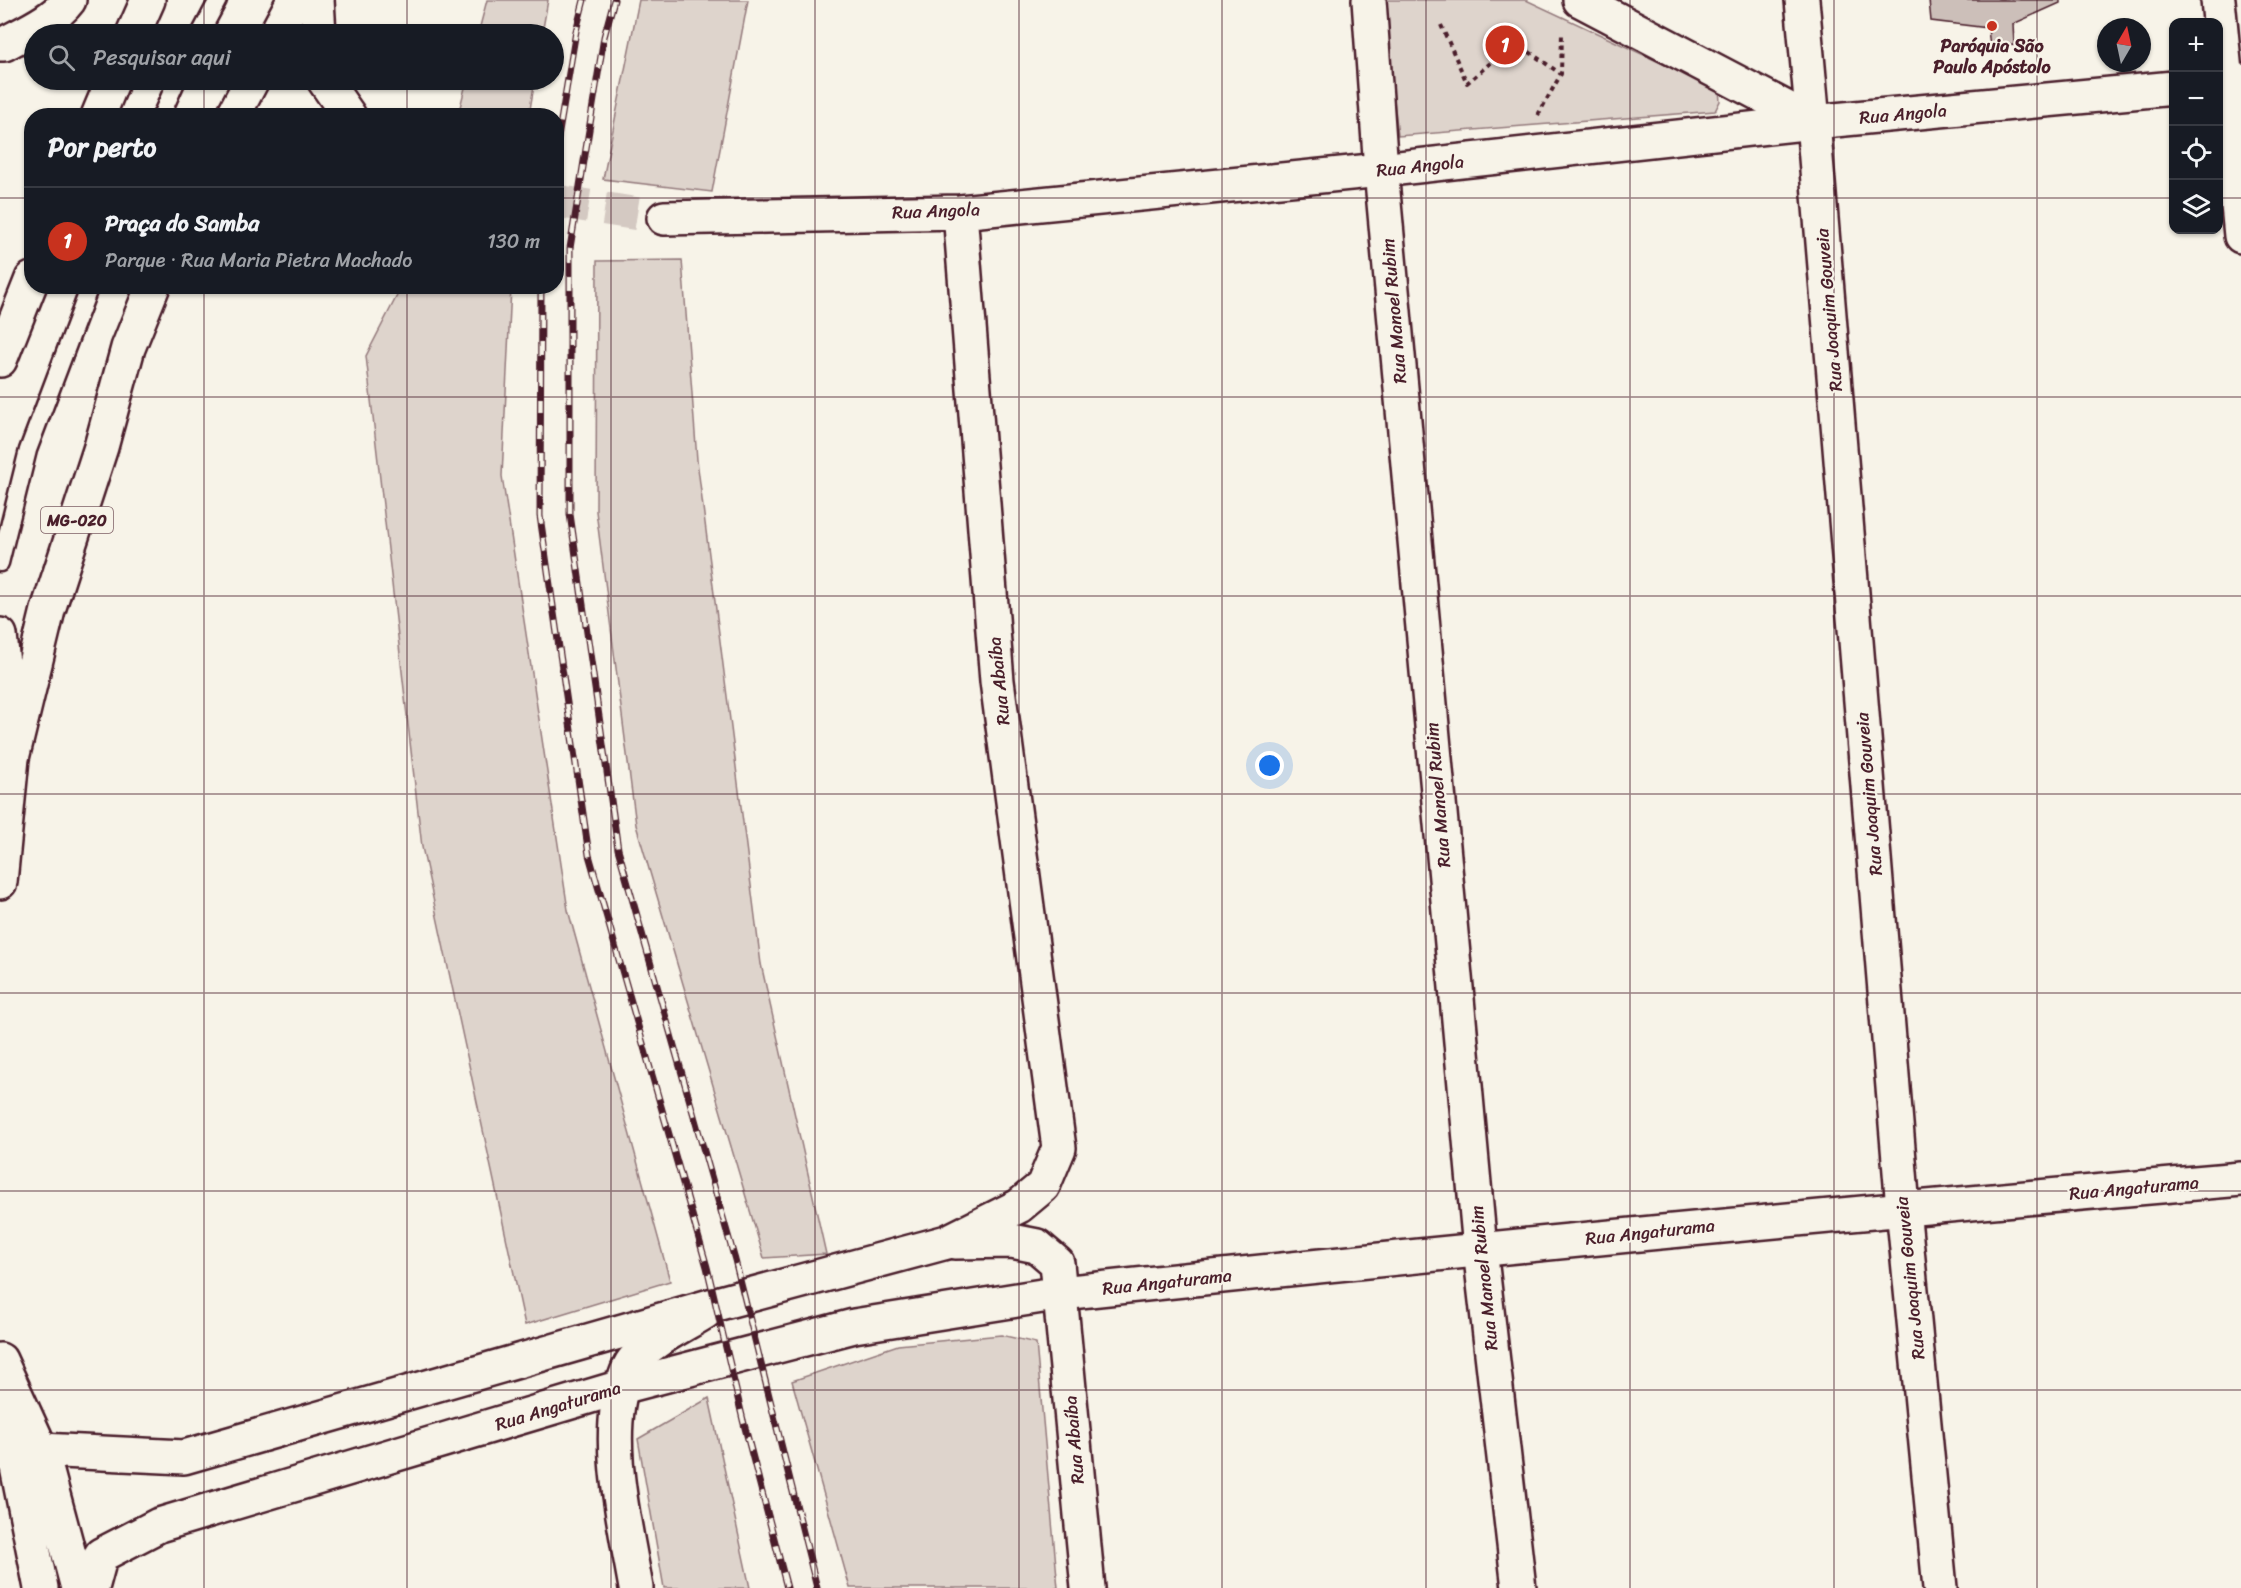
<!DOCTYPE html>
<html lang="pt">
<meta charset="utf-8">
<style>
:root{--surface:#171b24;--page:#20242c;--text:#f1f3f6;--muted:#9ea1a6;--line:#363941;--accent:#c8321e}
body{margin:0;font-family:Sriracha,sans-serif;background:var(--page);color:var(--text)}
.controls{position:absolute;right:18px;top:18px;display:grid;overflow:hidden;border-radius:12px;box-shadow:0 2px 4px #0004}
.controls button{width:54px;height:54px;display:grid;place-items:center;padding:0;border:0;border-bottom:2px solid var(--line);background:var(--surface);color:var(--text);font:30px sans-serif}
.compass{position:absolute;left:2097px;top:18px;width:54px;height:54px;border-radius:50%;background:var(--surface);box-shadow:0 2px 4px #0004;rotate:9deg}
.you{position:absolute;left:1270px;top:766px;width:21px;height:21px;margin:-15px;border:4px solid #fff;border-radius:50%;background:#1a73e8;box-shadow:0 0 0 9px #1a73e833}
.badge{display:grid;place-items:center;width:39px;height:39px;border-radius:50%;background:var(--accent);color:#fff;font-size:20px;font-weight:700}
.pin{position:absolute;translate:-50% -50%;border:3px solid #fff;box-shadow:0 2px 6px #0006}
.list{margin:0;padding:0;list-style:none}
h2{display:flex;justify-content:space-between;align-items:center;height:78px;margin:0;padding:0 24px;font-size:26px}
h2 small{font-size:20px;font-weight:400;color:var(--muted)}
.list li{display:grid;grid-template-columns:39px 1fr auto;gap:18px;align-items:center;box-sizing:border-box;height:108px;padding:0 24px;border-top:2px solid var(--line)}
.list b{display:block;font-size:22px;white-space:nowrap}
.list p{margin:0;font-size:20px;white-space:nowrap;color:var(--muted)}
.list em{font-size:20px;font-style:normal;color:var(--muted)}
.icon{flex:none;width:33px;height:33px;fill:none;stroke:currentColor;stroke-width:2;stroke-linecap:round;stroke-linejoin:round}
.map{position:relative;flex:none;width:2241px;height:1588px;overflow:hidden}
.search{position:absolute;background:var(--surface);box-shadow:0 2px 4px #0004;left:24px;top:24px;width:540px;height:66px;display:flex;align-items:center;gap:15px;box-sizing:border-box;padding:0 21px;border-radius:33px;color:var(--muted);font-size:22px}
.panel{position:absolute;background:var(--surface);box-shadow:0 2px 4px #0004;left:24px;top:108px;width:540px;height:186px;border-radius:24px}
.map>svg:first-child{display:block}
.green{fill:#ded4cc;stroke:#947a7c;stroke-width:1.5}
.building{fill:#ccbfb9;stroke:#4a1f2b;stroke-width:1.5}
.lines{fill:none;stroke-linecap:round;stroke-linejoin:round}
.secondary-tunnel{stroke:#d4c9c2;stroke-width:33;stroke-dasharray:33 16;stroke-linecap:butt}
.lane-casing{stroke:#4a1f2b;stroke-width:21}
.street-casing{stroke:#4a1f2b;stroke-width:38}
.secondary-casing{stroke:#4a1f2b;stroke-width:38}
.highway-casing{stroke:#4a1f2b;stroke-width:38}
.path{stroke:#4a1f2b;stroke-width:4;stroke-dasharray:4.5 4.5;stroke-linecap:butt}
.lane{stroke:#f7f3e8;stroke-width:16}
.street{stroke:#f7f3e8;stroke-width:33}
.secondary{stroke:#f7f3e8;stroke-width:33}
.highway{stroke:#f7f3e8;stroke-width:33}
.rail-casing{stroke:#4a1f2b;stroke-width:7}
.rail{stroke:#f7f3e8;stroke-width:4.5;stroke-dasharray:14;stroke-linecap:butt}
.grid{fill:none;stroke:#4a1f2b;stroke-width:1.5;stroke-opacity:0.55}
.poi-dot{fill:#c8321e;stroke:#f7f3e8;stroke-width:2}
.labels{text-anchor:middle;stroke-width:4.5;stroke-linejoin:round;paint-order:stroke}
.shield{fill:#f7f3e8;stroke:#7e5f64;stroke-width:1.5}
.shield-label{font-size:16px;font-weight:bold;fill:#4a1f2b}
.poi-label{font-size:18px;font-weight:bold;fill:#4a1f2b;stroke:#f7f3e8}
.street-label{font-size:18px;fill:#4a1f2b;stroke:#f7f3e8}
</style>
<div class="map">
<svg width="2241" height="1588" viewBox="0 0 2241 1588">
<rect width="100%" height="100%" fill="#f7f3e8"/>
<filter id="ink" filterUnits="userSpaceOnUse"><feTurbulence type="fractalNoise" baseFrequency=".0167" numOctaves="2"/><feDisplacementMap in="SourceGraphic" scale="12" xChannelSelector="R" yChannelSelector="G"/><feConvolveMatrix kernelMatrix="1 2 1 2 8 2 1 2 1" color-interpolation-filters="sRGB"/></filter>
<g filter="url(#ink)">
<path class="green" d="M 487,0 L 548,0 L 542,34 L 478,34 Z
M 639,0 L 748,0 L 712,192 L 603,179 Z
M 1383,0 L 1526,0 L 1719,90 L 1720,101 L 1715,111 L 1398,136 Z
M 467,80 L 535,80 L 529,115 L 458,115 Z
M 682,260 L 697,460 L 761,964 L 826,1254 L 764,1258 L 636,825 L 596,511 L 597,261 Z
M 402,286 L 511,287 L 502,476 L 568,910 L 670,1281 L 525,1325 L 422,847 L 366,356 Z
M 1001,1335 L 1036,1343 L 1058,1588 L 850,1588 L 792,1381 L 898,1345 Z
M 709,1398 L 750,1588 L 664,1588 L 638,1439 Z"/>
<path class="building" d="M 1929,0 L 2060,0 L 2060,3 L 2013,24 L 2014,45 L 1990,48 L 1988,28 L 1931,21 Z"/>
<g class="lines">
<path class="secondary-tunnel" d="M 556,201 L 664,218"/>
<defs>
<path id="lane" d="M 200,34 L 218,0
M 161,116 L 177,80
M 0,563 L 28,450 L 90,286"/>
<path id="street" d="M 1369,0 L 1381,170 L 1480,1249 L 1519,1588
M 1580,0 L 1813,122 L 1903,1208 L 1940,1588
M 2218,0 L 2241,236
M 1061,1293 C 1454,1251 1847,1213 2241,1179
M 636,1588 C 626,1528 602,1436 625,1378 C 627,1372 629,1366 633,1361 C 652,1340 681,1327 705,1312"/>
<path id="secondary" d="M 317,0 L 319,34
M 1802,0 L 1813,122
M 324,80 L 349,116
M 2218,83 L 2241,81
M 664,218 L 960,212 L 1381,170 L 1813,122 L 2174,88
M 955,1242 L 1012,1241 L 1037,1246 L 1057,1263 L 1088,1588
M 41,1450 L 184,1457 L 720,1303 L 947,1242 L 1019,1206 L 1043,1186 L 1059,1148 L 997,681 L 960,212
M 92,1588 L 101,1555 L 159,1525 L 621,1387 L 854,1326 L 1061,1293"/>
<path id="highway" d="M 133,34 L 148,0
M 276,34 L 294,0
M 0,44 L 4,44 C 26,32 54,20 69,0
M 98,116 L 113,80
M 233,116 L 252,80
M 0,360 L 32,279
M 0,635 L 10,733
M 0,882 L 12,758 L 48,610 L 101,447 L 128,348 L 153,286
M 0,1360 L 41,1450 L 78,1588
M 4,1401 L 41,1588"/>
</defs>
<use href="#lane" class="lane-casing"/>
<use href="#street" class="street-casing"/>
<use href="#secondary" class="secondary-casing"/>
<use href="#highway" class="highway-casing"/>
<path class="path" d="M 1441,25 L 1467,83 L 1515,42 L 1561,74
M 1538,115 L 1561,74 L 1562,33"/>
<use href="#lane" class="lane"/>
<use href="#street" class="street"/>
<use href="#secondary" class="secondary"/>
<use href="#highway" class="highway"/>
<defs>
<path id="rail" d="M 614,0 L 604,37 L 570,248 L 570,514 L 618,849 L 735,1260 L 817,1588
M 556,150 L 576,31 L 584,0
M 541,286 L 540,516 L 589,855 L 707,1267 L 743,1420 L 787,1588"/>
</defs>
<use href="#rail" class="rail-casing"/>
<use href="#rail" class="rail"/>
</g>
</g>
<path class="grid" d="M 204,0 L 204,34M 407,0 L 407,34M 611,0 L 611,1588M 815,0 L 815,1588M 1019,0 L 1019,1588M 1222,0 L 1222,1588M 1426,0 L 1426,1588M 1630,0 L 1630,1588M 1834,0 L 1834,1588M 2037,0 L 2037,1588M 204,80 L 204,116M 407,80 L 407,116M 0,198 L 32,198M 556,198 L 2174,198M 2218,198 L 2241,198M 204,286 L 204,1588M 407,286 L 407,1588M 0,397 L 2241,397M 0,596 L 2241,596M 0,794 L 2241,794M 0,993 L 2241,993M 0,1191 L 2241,1191M 0,1390 L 2241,1390"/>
<circle class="poi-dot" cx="1992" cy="26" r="6"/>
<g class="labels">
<rect class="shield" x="41" y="507" width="72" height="26" rx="4.5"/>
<g class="shield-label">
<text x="77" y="526">MG-020</text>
</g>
<g class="poi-label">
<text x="1992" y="52">Paróquia São<tspan x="1992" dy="21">Paulo Apóstolo</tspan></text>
</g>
<g class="street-label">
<text transform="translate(1903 114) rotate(-5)" y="6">Rua Angola</text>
<text transform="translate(1420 166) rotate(-6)" y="6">Rua Angola</text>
<text transform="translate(936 211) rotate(-2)" y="6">Rua Angola</text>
<text transform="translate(1829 310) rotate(-95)" y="6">Rua Joaquim Gouveia</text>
<text transform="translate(1394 311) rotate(-95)" y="6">Rua Manoel Rubim</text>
<text transform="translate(999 681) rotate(-96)" y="6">Rua Abaíba</text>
<text transform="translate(1869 794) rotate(-95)" y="6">Rua Joaquim Gouveia</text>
<text transform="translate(1438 795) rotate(-95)" y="6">Rua Manoel Rubim</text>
<text transform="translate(2134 1188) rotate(-5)" y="6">Rua Angaturama</text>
<text transform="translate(1650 1232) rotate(-6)" y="6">Rua Angaturama</text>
<text transform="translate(1484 1278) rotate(-96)" y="6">Rua Manoel Rubim</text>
<text transform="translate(1910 1278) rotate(-96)" y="6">Rua Joaquim Gouveia</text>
<text transform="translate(1167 1282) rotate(-6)" y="6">Rua Angaturama</text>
<text transform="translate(558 1406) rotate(-17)" y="6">Rua Angaturama</text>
<text transform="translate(1074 1440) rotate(-95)" y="6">Rua Abaíba</text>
</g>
</g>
</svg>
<div class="controls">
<button>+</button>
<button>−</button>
<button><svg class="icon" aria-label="locate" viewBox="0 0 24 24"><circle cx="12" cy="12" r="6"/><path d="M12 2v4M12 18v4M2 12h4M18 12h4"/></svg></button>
<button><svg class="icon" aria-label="layers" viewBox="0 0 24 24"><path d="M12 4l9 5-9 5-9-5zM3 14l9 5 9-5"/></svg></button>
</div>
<svg class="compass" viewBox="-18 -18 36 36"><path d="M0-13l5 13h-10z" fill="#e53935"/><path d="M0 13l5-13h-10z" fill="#9ea1a6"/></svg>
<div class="you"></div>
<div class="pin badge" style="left:1505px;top:45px">1</div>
<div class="search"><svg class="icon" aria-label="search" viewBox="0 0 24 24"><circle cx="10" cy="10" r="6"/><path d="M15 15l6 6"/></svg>Pesquisar aqui</div>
<section class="panel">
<h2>Por perto<small></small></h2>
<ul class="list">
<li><span class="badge">1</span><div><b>Praça do Samba</b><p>Parque · Rua Maria Pietra Machado</p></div><em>130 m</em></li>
</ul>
</section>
</div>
